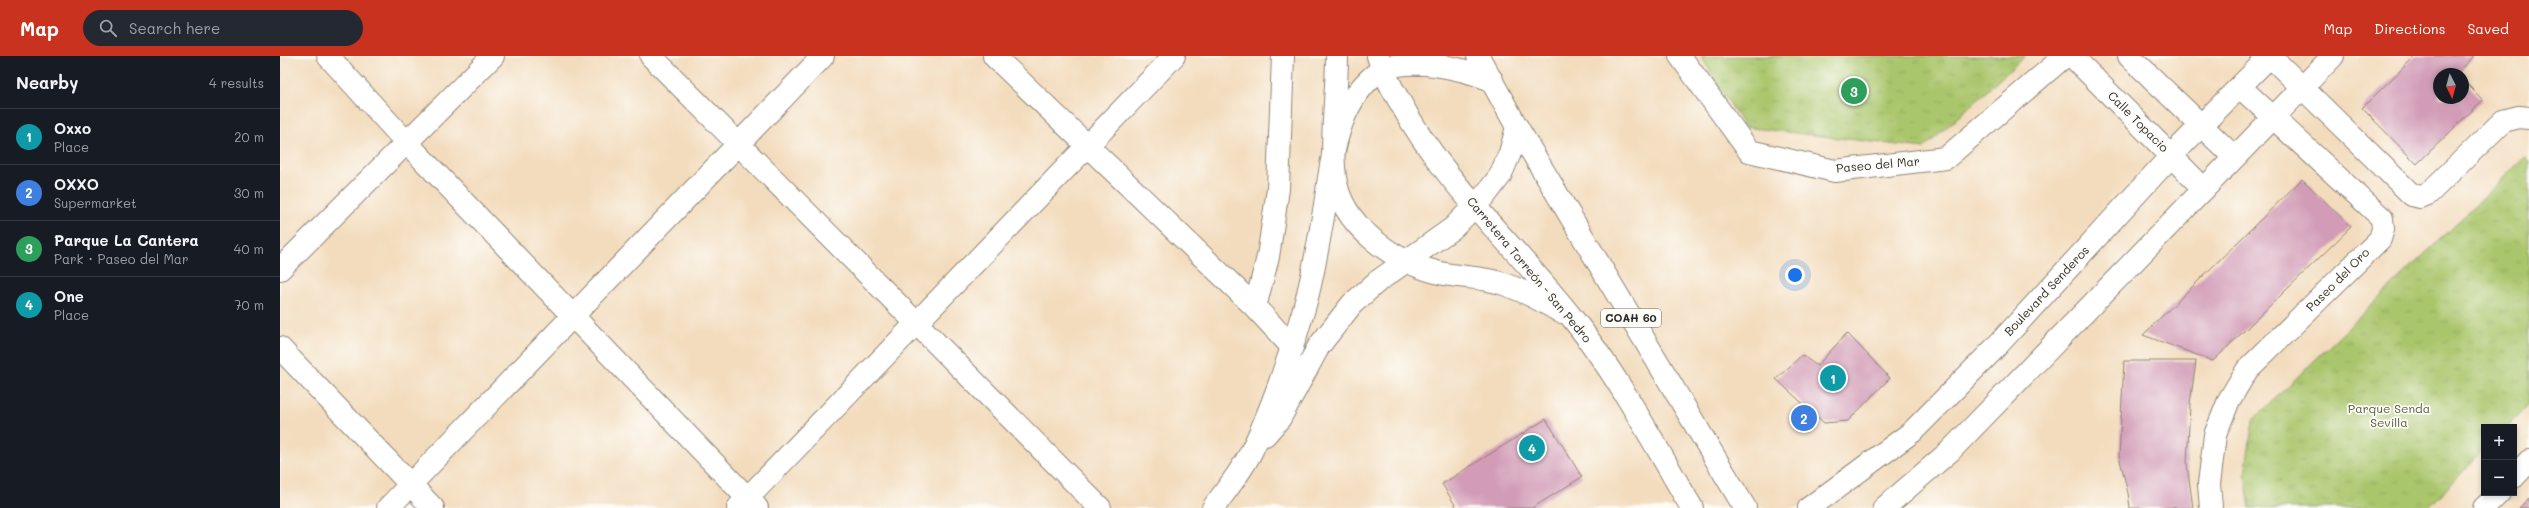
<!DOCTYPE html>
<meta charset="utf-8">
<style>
:root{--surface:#171b24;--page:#242831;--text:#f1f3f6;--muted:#9ea1a6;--line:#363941;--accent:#c8321e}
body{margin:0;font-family:Mali,sans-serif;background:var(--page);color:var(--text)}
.controls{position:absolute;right:12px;bottom:12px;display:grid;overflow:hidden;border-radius:0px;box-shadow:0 2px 6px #0003}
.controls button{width:36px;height:36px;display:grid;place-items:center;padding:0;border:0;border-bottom:1px solid var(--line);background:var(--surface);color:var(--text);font:20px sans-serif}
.compass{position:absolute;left:2153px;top:12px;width:36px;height:36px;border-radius:50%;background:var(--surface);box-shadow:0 2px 6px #0003;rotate:174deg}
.you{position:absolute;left:1515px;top:219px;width:14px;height:14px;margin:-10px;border:3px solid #fff;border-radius:50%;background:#1a73e8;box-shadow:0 0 0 6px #1a73e833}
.badge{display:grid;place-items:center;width:26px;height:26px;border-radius:50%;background:var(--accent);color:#fff;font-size:13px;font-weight:700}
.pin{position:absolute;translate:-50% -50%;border:2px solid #fff;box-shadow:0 1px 4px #0006}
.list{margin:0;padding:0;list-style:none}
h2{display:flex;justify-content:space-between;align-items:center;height:52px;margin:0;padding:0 16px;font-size:17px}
h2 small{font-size:13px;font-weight:400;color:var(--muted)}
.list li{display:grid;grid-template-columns:26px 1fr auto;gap:12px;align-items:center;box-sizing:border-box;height:56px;padding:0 16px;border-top:1px solid var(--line)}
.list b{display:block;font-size:15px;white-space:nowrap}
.list p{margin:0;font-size:13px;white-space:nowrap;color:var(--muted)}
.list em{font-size:13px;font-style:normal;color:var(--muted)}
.icon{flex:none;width:22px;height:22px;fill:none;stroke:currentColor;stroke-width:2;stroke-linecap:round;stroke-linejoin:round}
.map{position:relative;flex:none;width:2249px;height:452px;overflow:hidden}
header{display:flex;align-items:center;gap:24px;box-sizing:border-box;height:56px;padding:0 20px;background:var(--accent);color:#fff}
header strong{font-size:19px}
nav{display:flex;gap:22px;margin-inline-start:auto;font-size:14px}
.search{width:280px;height:36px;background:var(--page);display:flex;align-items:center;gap:10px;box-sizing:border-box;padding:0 14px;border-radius:22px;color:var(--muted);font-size:15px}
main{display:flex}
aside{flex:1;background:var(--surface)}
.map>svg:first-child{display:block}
.park{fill:url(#park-tufts);stroke:#6a784c}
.building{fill:#d29cb7}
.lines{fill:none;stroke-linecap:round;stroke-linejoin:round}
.minor-casing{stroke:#8f8474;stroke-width:24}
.secondary-casing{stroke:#8f8474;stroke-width:24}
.primary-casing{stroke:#8f8474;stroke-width:24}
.minor{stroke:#fff;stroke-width:22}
.secondary{stroke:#fff;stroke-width:22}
.primary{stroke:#fff;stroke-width:22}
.labels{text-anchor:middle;stroke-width:3.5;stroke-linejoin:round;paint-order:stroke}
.shield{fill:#fdfcf7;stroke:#6a6a68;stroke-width:1}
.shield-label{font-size:11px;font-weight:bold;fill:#2b2b2b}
.street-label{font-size:12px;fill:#2b2b2b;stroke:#fdfcf7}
.park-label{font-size:12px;fill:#515a3e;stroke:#fdfcf7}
</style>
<header>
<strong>Map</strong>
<div class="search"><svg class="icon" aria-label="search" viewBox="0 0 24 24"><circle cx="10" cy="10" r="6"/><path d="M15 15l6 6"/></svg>Search here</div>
<nav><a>Map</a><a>Directions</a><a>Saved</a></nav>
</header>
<main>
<aside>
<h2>Nearby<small>4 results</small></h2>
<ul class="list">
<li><span class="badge" style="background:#0f9aa8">1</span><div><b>Oxxo</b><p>Place</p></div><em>20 m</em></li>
<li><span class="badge" style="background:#3f7fe0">2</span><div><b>OXXO</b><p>Supermarket</p></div><em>30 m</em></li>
<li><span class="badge" style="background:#2e9e5b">3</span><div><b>Parque La Cantera</b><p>Park · Paseo del Mar</p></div><em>40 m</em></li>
<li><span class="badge" style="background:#0f9aa8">4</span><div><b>One</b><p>Place</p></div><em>70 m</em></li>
</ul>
</aside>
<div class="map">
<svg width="2249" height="452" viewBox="0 0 2249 452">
<defs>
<pattern id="park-tufts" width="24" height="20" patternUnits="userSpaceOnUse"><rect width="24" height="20" fill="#aac66c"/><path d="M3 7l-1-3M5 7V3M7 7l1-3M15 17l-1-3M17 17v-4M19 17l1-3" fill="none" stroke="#92aa5e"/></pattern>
</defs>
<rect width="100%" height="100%" fill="#fdfcf7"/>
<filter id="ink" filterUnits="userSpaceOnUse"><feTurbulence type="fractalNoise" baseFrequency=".025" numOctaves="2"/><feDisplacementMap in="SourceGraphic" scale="8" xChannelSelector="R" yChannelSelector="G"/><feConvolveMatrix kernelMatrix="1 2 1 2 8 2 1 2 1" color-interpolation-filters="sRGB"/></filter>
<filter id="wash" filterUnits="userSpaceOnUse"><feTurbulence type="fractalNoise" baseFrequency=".012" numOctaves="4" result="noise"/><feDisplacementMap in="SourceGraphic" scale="16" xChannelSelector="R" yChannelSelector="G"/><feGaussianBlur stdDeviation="0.9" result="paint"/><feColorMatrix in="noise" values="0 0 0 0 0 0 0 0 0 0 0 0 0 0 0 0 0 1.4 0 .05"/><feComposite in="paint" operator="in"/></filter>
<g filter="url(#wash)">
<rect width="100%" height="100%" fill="#f3dcbd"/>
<path class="park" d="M 1421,0 L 1745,0 L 1644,92 L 1464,71 Z
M 2245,101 L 2249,105 L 2249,348 L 2227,371 L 2204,371 L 2204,394 L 2148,452 L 1970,452 L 1965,419 L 1973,364 Z"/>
<g id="blocks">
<path class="building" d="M 2135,0 L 2194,0 L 2177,18 L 2159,18 L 2159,42 L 2183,42 L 2183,24 L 2203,44 L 2137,108 L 2082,52 Z
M 2022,123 L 2071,171 L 1933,305 L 1863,279 Z
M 1567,277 L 1610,322 L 1568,365 L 1544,367 L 1496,323 L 1522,299 L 1537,310 Z
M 1844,305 L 1916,305 L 1910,348 L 1907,408 L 1913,452 L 1850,452 L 1848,437 L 1839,400 Z
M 1266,363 L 1302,421 L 1252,452 L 1177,452 L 1162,428 Z
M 2249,442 L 2249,452 L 2239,452 Z"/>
</g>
</g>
<g filter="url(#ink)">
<use href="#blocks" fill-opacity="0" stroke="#8f8474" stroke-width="1"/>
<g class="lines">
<defs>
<path id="minor" d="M 48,0 L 127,87 L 477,452
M 371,0 L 820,452
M 714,0 L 975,251 L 1012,291
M 1400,0 L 1469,95 L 1555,115 L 1666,102 L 1785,0
M 1792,0 L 1924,133
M 1849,0 L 1954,101
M 1990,0 L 2132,139 L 2140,141 L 2148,138 L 2223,65 L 2239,61 L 2249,62
M 0,213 L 213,0
M 975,251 L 988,201 L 998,133 L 1003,0
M 0,292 L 153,452
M 2234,421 L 2249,405
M 108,452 L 543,0
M 458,452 L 894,0
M 1931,452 L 1929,428 L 1935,379 L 1949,344 L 1967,314 L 2100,183 L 2103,173 L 2102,162 L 1960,31
M 2204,452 L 2219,437"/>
<path id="secondary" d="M 985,379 L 1000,362 L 1039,290 L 1072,248 L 1098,225 L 1173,172 L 1207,137 L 1220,120 L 1230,97 L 1237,71
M 933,452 C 946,434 962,415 972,394 C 993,351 1009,302 1023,256 C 1033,223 1038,189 1044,155 C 1052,106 1055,45 1101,14 C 1133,0 1181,12 1212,24
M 1529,452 L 1632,376 L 1714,293 L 1891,100 L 1990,0
M 1604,452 L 1670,395 L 2053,0"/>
<path id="primary" d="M 1057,0 C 1057,40 1050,81 1055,121 C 1061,169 1113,205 1156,216 C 1178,222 1201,220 1224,228 C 1244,235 1263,245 1281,256
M 1098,0 C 1103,17 1111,31 1120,46 C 1164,128 1236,190 1293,263 C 1339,321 1374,388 1412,452
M 1198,0 L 1237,71 L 1465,452"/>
</defs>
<use href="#minor" class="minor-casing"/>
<use href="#secondary" class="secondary-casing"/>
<use href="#primary" class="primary-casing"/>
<use href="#minor" class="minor"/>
<use href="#secondary" class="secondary"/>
<use href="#primary" class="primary"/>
</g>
</g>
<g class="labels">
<rect class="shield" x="1321" y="253" width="60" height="18" rx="3"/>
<g class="shield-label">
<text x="1351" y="266">COAH 60</text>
</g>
<g class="street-label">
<text transform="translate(1858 66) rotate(45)" y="4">Calle Topacio</text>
<text transform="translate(1598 109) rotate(-5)" y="4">Paseo del Mar</text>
<text transform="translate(1249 214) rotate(50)" y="4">Carretera Torreón - San Pedro</text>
<text transform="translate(2058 224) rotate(-45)" y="4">Paseo del Oro</text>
<text transform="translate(1767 235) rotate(-47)" y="4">Boulevard Senderos</text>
</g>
<g class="park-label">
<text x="2109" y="357">Parque Senda<tspan x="2109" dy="14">Sevilla</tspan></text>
</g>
</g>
</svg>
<div class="controls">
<button>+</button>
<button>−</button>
</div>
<svg class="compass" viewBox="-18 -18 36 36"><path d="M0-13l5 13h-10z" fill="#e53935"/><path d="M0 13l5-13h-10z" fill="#9ea1a6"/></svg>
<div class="you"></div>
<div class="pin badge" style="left:1553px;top:322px;background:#0f9aa8">1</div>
<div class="pin badge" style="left:1524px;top:362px;background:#3f7fe0">2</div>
<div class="pin badge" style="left:1574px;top:35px;background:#2e9e5b">3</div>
<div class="pin badge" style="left:1252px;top:392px;background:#0f9aa8">4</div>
</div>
</main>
